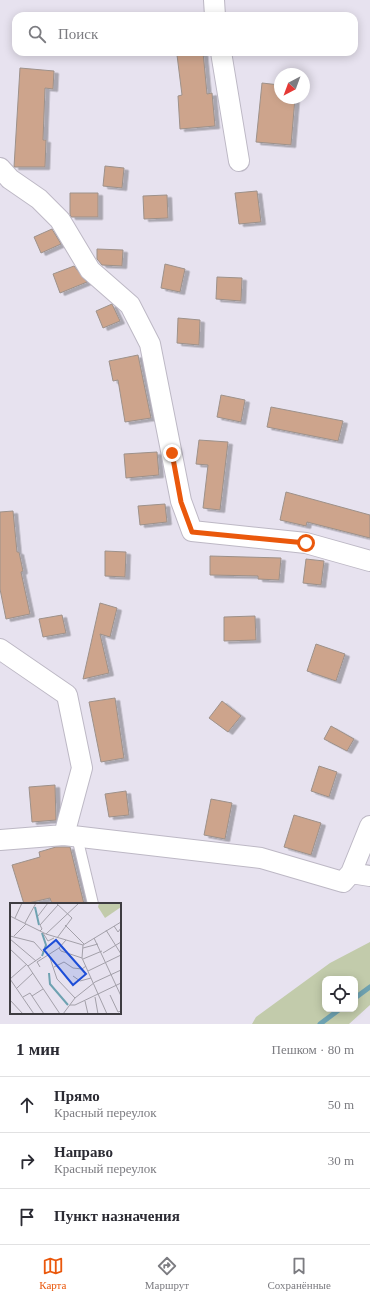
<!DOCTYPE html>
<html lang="ru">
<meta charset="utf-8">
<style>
:root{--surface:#fff;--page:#f2f2f3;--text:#2b2b33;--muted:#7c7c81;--line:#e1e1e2;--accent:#ea580c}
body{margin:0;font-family:"Times New Roman",serif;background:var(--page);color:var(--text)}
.controls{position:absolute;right:12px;bottom:12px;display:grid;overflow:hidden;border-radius:8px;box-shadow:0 2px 10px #0003}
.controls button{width:36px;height:36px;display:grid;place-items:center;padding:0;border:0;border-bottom:1px solid var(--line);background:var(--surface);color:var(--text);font:20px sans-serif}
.compass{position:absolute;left:274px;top:68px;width:36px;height:36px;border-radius:50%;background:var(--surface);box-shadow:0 2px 10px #0003;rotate:221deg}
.stop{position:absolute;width:12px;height:12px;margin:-9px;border:3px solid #ea580c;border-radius:50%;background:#fff}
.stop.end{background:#ea580c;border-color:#fff;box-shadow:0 1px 4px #0008}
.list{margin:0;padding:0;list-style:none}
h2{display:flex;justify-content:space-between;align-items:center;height:52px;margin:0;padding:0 16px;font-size:17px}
h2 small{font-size:13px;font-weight:400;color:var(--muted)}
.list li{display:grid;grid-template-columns:26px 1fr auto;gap:12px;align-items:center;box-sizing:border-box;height:56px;padding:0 16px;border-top:1px solid var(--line)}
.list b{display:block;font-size:15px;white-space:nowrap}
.list p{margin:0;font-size:13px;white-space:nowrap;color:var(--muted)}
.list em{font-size:13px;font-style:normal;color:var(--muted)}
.icon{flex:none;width:22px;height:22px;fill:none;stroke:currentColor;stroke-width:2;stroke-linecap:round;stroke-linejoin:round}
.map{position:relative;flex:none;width:370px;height:1024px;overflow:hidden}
.search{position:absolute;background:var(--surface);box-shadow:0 2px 10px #0003;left:12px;right:12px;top:12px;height:44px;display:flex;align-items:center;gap:10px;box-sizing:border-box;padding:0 14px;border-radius:12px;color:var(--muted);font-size:15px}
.sheet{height:220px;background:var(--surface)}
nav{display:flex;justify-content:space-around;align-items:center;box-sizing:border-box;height:56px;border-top:1px solid var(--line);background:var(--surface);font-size:11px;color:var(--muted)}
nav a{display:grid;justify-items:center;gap:2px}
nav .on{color:var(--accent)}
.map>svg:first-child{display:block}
.green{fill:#c2cbab;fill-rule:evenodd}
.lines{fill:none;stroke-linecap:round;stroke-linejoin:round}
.stream{stroke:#6ea2b1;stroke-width:5}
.building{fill:#cda48c;stroke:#9d918a;filter:url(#shadow)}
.service-casing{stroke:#bdb8c5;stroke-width:12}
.minor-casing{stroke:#bdb8c5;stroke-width:22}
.service{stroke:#fff;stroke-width:10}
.minor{stroke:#fff;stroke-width:20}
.route{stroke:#ea580c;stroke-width:5}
.inset-river{fill:none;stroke:#6ea2b1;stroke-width:2}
.inset-road{fill:none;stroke:#a3a0a9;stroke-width:1}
.view{fill:#1d4ed8;fill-opacity:0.15;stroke:#1d4ed8;stroke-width:2}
.inset-edge{fill:none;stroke:#3e3c41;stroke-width:2}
</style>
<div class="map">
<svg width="370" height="1024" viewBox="0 0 370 1024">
<defs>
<filter id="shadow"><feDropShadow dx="4.5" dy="2.5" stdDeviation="0" flood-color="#0004"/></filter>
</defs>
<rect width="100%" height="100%" fill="#e7e2ef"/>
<path class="green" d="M 370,942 L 370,1005 L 349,1024 L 252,1024 L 256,1017 L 330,963 ZM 325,979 L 355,979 L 355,1009 L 325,1009 Z"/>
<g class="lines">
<path class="stream" d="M 355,998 L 370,987
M 320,1024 L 340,1009"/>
</g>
<path class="building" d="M 203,52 L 207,94 L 212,93 L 215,126 L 180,129 L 178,96 L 182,95 L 177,55 Z
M 20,68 L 54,71 L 53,89 L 45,88 L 43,140 L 46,140 L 45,167 L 14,167 Z
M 262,83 L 280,85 L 280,98 L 295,98 L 291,145 L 256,142 Z
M 105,166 L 124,168 L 122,188 L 103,186 Z
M 257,191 L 261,222 L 239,224 L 235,193 Z
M 70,193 L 98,193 L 98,217 L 71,217 L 70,214 Z
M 167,195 L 168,218 L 144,219 L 143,196 Z
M 52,229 L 61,244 L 41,253 L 34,237 Z
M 97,249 L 123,250 L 122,266 L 102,265 L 97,259 Z
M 165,264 L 185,269 L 180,292 L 161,288 Z
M 74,266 L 87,282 L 60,293 L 53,274 Z
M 217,277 L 242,278 L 241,301 L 216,299 Z
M 112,304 L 120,321 L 103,328 L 96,311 Z
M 178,318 L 200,320 L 199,345 L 177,343 Z
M 138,355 L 151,418 L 125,422 L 118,380 L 113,381 L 109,361 Z
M 221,395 L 245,400 L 241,422 L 217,417 Z
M 271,407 L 343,421 L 338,441 L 267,427 Z
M 199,440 L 228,442 L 220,510 L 203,508 L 208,465 L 196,464 Z
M 157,452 L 159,475 L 126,478 L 124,454 Z
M 286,492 L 370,515 L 370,538 L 307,522 L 306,526 L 280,520 Z
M 165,504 L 167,522 L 140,525 L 138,506 Z
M 13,511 L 17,552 L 19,552 L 23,571 L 21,572 L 30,614 L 6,619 L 0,589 L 0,512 Z
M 105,551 L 126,552 L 125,577 L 105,576 Z
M 210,556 L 281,558 L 279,580 L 258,579 L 258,576 L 210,575 Z
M 306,559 L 324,561 L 321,585 L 303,583 Z
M 100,603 L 117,608 L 110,637 L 100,634 L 109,673 L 83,679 Z
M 62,615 L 66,633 L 43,637 L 39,619 Z
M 255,616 L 256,640 L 224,641 L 224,617 Z
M 316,644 L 345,654 L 336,681 L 307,671 Z
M 115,698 L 124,758 L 101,762 L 89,702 Z
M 222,701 L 241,716 L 228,732 L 209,718 Z
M 331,726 L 354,739 L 347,751 L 324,739 Z
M 319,766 L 337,772 L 329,797 L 311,791 Z
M 55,785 L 56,820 L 32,822 L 29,787 Z
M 126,791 L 129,815 L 109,817 L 105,794 Z
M 211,799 L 232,803 L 225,839 L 204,835 Z
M 294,815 L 321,823 L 311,855 L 284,847 Z
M 56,847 L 70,847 L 84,904 L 52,904 L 50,898 L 24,904 L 12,865 L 40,857 L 39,852 Z"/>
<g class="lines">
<defs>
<path id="service" d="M 77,837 L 93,904"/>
<path id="minor" d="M 214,0 L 215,16
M 221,52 L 239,161
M 0,168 L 10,179 L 39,199 L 60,220 L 90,270 L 130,305 L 150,344 L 181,501 L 192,531 L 306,543 L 370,561
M 0,649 L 67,695 L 82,768 L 64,835 L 0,840
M 64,835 L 261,858 L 343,882 L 351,873 L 370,876
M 351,873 L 370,826"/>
</defs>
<use href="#service" class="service-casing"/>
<use href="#minor" class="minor-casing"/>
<use href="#service" class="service"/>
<use href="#minor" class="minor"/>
</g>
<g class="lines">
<path class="route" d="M 172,453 L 181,502 L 192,532 L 306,543"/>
</g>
<g transform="translate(10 903)">
<rect width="111" height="111" fill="#e7e2ef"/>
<path d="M 89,0 L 111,0 L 111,4 L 95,15 L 88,4 Z" fill="#c2cbab"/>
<path class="inset-river" d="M 25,4 L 29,22M 32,30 L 36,42 L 32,53M 39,70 L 40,81 L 58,102"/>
<path class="inset-road" d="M 46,0 L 62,15 L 47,35M 0,13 L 36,31 L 73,42M 28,13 L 38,0M 5,15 L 12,0M 15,20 L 26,0M 55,22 L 74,41M 104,23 L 108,29 L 111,25M 96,27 L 111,51M 30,28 L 32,26 L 30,22 L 48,2M 33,30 L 38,38 L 44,35M 36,31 L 69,0M 0,33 L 24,39 L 33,49M 4,33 L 16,21M 84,35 L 111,93M 0,36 L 26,58M 56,37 L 49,45 L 51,48 L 72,55M 73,42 L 72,55 L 97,111M 73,42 L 111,19M 73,45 L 88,41M 0,46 L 18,63 L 50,111M 93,50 L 111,39M 39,52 L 47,76 L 65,95M 73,56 L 92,48M 18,63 L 31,54M 30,64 L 27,59 L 49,45M 44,64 L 54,59 L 63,65 L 72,66 L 76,63M 78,68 L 111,52M 63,73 L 70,78 L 81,75M 0,76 L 24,111M 0,76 L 17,61M 7,85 L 23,70M 100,92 L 108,109 L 111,108M 22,93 L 33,86M 13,94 L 20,90 L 34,111M 85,94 L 88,111M 0,97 L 13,111M 75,98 L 78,111M 60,102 L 65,102 L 111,80M 53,111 L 65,95 L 85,79 L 111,67"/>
<path class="view" d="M 46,37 L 76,71 L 63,82 L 34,47 Z"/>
<rect width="111" height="111" class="inset-edge"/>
</g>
</svg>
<div class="controls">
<button><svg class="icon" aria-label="locate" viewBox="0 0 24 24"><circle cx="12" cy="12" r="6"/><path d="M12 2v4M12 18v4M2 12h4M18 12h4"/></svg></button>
</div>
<svg class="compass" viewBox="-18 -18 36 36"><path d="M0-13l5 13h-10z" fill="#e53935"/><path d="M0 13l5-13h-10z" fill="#7c7c81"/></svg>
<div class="stop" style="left:306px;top:543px"></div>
<div class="stop end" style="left:172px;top:453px"></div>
<div class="search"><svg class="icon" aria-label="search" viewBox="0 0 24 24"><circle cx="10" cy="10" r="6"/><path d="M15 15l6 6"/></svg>Поиск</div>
</div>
<section class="sheet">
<h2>1 мин<small>Пешком · 80 m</small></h2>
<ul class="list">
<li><svg class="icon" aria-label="ahead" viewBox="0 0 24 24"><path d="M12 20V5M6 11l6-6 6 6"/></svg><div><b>Прямо</b><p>Красный переулок</p></div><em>50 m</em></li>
<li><svg class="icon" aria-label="right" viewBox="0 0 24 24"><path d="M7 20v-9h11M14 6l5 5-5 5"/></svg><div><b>Направо</b><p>Красный переулок</p></div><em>30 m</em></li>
<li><svg class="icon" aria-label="arrive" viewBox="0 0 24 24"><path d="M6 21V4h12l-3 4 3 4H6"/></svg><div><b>Пункт назначения</b></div></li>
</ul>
</section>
<nav>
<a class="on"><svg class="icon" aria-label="map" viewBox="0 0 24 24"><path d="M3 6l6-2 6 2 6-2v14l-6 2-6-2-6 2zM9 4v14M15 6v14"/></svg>Карта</a>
<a><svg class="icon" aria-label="directions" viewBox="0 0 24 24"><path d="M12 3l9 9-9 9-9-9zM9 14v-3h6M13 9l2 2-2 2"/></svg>Маршрут</a>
<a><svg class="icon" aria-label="saved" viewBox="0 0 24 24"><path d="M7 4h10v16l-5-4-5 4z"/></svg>Сохранённые</a>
</nav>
